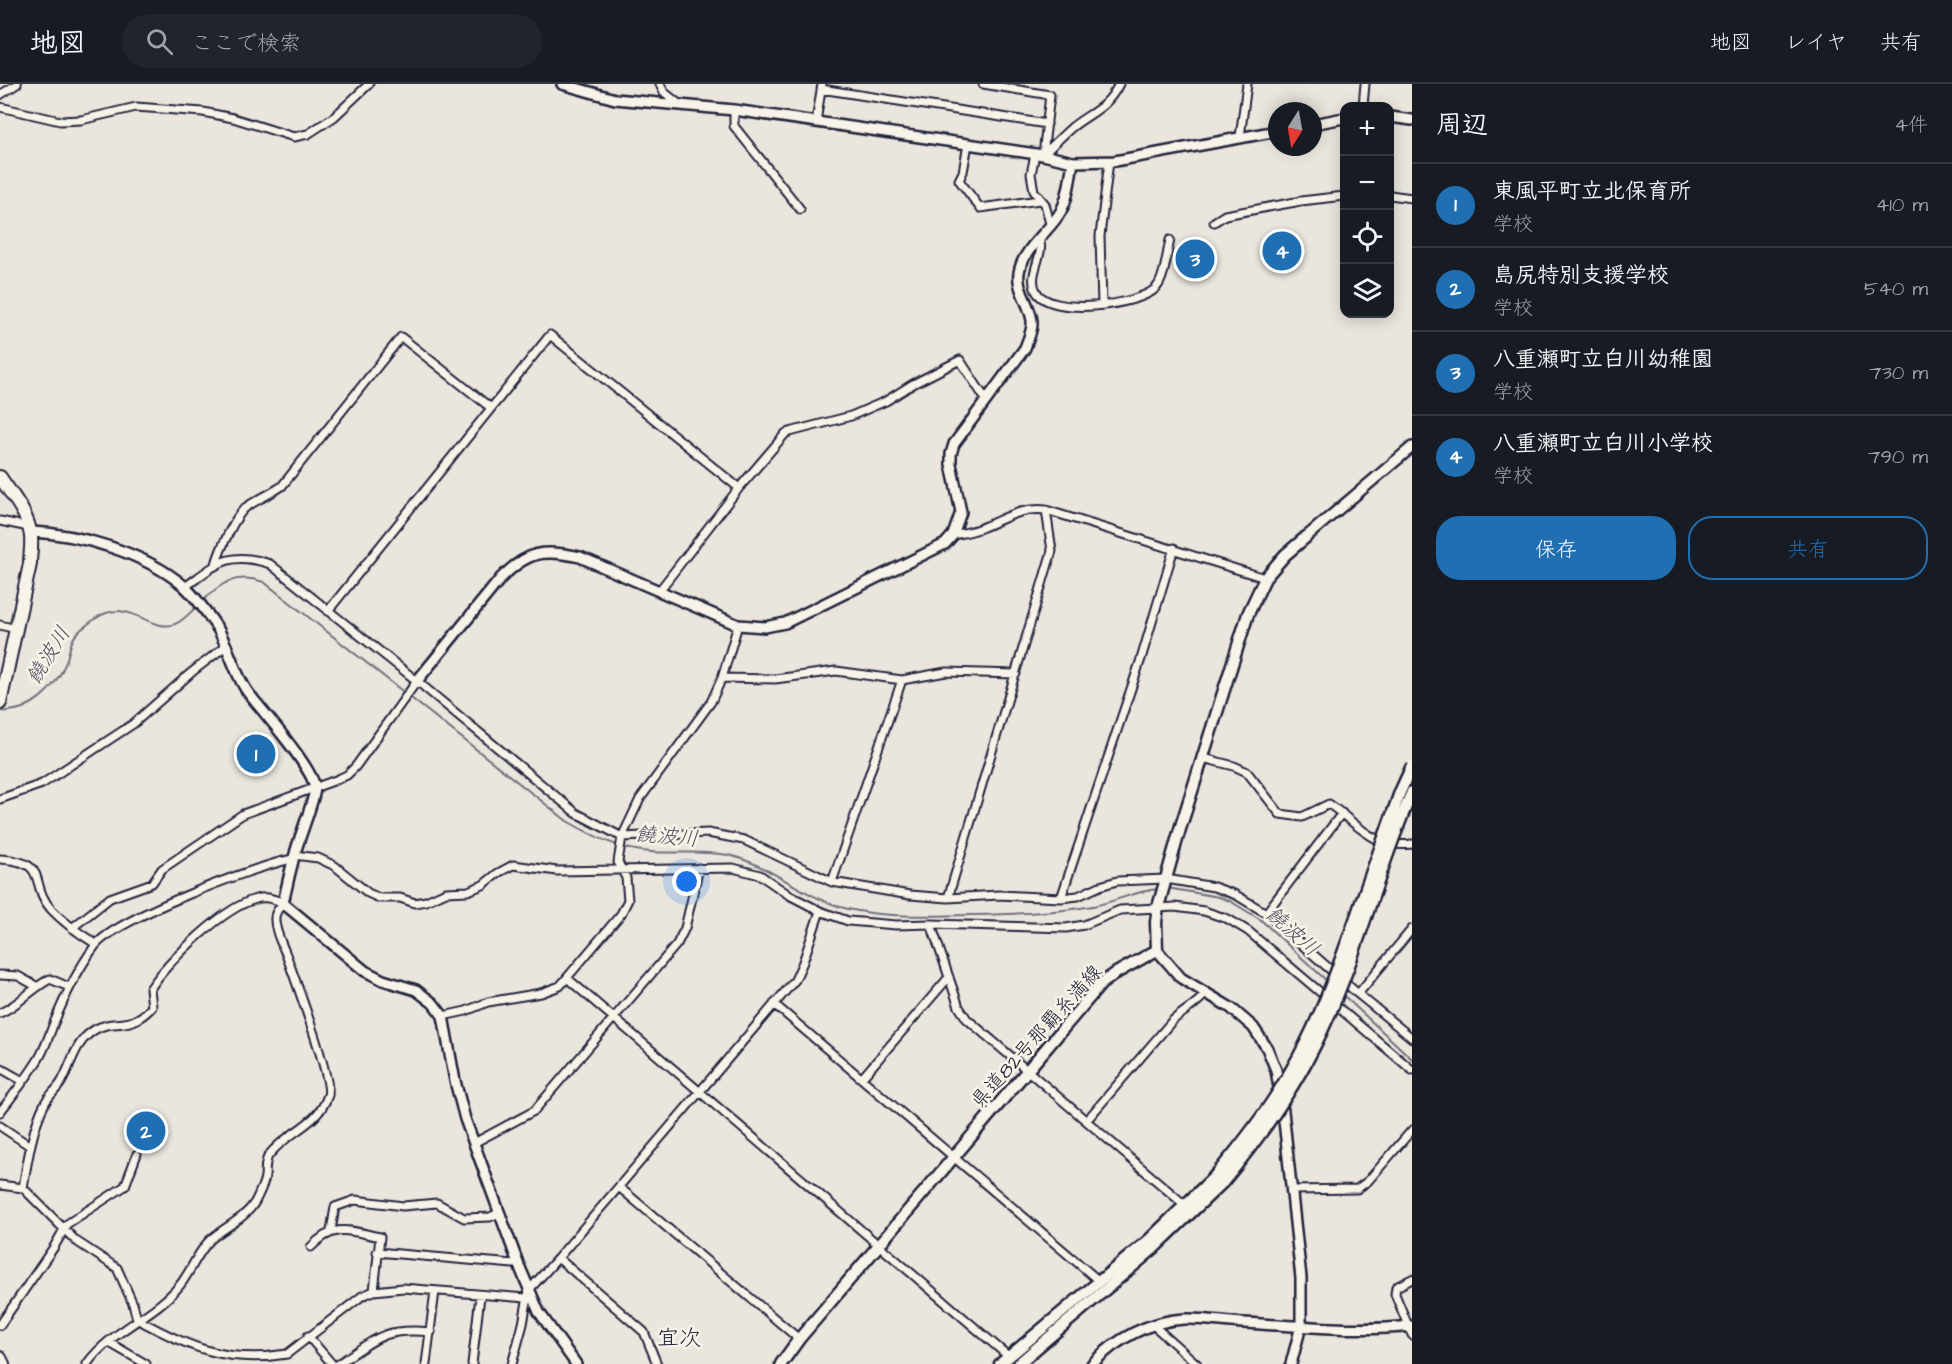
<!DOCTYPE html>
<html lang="ja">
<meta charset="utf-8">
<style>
:root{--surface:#171b24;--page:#20242c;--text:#f1f3f6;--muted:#9ea1a6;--line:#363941;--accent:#1f6fb2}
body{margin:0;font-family:"Architects Daughter","Klee One",sans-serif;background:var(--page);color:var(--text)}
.controls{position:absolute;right:18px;top:18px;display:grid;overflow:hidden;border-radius:12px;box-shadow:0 3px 15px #0003}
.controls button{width:54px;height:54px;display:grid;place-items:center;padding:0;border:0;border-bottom:2px solid var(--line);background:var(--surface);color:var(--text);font:30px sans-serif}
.compass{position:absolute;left:1268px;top:18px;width:54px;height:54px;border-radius:50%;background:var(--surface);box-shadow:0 3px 15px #0003;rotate:191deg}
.you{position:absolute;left:687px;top:798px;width:21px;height:21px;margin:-15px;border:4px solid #fff;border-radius:50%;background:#1a73e8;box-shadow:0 0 0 9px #1a73e833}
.badge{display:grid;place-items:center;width:39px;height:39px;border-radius:50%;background:var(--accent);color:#fff;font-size:20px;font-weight:700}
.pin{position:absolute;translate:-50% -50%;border:3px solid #fff;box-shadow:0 2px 6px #0006}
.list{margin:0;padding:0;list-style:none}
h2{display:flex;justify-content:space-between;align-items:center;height:78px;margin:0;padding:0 24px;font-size:26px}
h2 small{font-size:20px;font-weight:400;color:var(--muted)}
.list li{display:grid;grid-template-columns:39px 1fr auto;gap:18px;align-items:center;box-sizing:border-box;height:84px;padding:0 24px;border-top:2px solid var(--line)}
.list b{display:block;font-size:22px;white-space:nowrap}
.list p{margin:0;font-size:20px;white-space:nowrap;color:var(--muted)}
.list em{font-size:20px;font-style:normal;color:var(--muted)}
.actions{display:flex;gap:12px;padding:18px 24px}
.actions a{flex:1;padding:14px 0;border:2px solid var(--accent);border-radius:24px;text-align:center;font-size:21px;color:var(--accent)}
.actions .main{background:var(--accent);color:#fff}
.icon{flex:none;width:33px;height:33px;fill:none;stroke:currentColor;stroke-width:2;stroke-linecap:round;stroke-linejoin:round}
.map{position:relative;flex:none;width:1412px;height:1280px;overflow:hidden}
header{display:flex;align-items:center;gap:36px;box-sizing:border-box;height:84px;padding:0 30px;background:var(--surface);border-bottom:2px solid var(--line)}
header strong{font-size:28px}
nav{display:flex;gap:33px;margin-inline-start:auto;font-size:21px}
.search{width:420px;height:54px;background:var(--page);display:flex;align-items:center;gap:15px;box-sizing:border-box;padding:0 21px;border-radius:33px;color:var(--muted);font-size:22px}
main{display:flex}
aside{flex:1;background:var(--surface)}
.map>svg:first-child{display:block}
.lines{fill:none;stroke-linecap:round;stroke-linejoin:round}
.stream{stroke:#716f7b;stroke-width:2}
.street-casing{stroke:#22223b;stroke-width:11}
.secondary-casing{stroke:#22223b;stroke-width:14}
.primary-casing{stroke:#22223b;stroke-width:15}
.highway-casing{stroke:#22223b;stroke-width:16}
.street{stroke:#f7f3e8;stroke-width:7}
.secondary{stroke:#f7f3e8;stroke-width:9}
.primary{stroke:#f7f3e8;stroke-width:10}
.highway{stroke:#f7f3e8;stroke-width:12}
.primary-bridge-casing{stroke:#22223b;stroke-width:15;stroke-linecap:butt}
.primary-bridge{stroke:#f7f3e8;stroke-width:10}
.labels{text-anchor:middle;stroke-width:5;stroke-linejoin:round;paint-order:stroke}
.street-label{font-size:20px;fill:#22223b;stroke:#f7f3e8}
.water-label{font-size:21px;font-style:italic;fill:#504f60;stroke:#f7f3e8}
.quarter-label{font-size:22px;fill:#22223b;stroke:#f7f3e8}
</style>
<header>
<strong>地図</strong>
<div class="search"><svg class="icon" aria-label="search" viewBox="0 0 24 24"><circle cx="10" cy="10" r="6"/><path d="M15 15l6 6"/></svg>ここで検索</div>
<nav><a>地図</a><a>レイヤ</a><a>共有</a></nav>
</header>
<main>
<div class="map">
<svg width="1412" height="1280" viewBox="0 0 1412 1280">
<rect width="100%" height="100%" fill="#eae6de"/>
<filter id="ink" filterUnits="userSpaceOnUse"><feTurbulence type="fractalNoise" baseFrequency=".0167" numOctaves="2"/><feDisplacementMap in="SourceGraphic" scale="12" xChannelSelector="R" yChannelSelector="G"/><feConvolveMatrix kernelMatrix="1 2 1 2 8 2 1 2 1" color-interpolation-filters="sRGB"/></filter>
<g filter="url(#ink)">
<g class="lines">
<path class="stream" d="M 201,518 C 222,498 235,489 264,498 L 567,737 C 593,752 620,766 651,768 C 677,770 702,766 728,771 C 772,781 805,815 848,825 C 888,834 930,832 970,831 C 1011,830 1053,829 1093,822 C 1115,818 1135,807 1158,805
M 0,627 C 30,630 56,604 66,578 C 69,570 70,558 75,552 C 79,546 87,541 92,537 C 128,509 149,550 175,540 C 183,537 191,528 197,522
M 1167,804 L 1219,813 L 1230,817 L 1261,836 L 1328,898
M 1342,910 L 1412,975"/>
<defs>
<path id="street" d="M 660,0 L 664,8 L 679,20
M 983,0 L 1050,11 L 1043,71
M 821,5 L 1047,40
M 0,11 L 17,0
M 1363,22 L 1365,0
M 0,23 L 60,37 L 81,36 L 136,23 L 203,28 L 233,34 L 294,53 L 308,50 L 334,33 L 369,0
M 734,26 L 734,42 L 800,125
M 816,38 L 822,0
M 1240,53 L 1247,0
M 968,60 L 963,88 L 959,96 L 980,124 L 1040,116
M 1035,70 L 1031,90 L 1034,107 L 1045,120 L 1050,140
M 1043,71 C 1052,62 1061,53 1071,44 C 1090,28 1106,26 1119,0
M 1390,111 L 1412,114
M 1214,138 L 1225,131 L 1301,117 L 1344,112
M 1039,154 C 1046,171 1027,189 1036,207 C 1049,233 1138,222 1156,204 C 1165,195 1167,168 1170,156
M 1102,221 L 1100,152 L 1109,77
M 0,437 L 29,443
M 953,451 C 962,449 972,448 981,444 C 1004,435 1021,423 1046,426 L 1265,494
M 216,480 C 220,466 234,434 245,424 C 252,418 271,410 282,402 L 401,253 L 491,324
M 185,503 C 217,480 228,466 270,480 L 417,597 L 576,729 L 622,753 L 708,749 L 744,756 L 832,798 L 910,811 L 948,814 L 999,811 L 1061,814 L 1078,812 L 1100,802 L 1117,797 L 1166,795 L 1214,803 L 1236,811 L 1266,829 L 1358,910 L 1412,954
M 659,507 L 739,404 L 786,349 L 851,332 L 886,317 L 913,300 L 960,276 L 986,316
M 328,527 L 550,251 L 739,404
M 0,541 L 16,545
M 722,594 L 775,595 L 836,587 L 902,596 L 946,588 L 1016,590
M 1203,674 L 1234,682 L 1247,688 L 1280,730 L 1302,733 L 1329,720 C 1358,740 1373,765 1412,760
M 0,715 L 42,700 L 133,640 L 192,588 L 227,561
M 294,771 L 318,774 L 335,782 L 368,809 L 379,814 L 400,814 L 415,819 L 426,817 L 446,808 L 468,807 L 483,801 L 498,789 L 513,781 L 557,787 L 733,784 L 760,791 L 789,811 L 820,827 L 848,837 L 896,841 L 931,840 L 1066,844 L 1084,841 L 1120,826 L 1175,823 L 1204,827 L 1228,835 L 1248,847 L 1412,986
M 0,775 C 51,778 28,799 51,825 C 64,839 80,850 96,860
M 832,798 L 902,596
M 948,814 L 1052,467 L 1046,426
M 1061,814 L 1141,575 L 1174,464
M 1266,829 L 1342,729
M 931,840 L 959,923 L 967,935 L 1186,1122
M 72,844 L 110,814 L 152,799 L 162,785 L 243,730 L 336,696 L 347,691 L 356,682 L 417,597
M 0,891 L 18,892 L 36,902
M 567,894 L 1008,1272
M 1358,910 L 1412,845
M 774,920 L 1099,1197
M 0,929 C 19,921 32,904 50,895 L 69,903
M 443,932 L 466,927 L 488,918 L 541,909 L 560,902 L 621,830 L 628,816 L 626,794 L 618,778 L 622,753 L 640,715 L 711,618 L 722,594 L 738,541
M 0,984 L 23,997
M 862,994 L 949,893
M 0,1028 C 13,1011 27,994 38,976 C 45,965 49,951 54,939 C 65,912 77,886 95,862 C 115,835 257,781 293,775
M 1087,1036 L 1172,937 C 1183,927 1197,921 1206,909
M 0,1042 L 30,1062
M 474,1059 L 534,1027 L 677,860 L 685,844 L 699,784
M 0,1101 L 23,1104 L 76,1157 L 117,1184 L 133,1220 L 137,1235 C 188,1263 227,1280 287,1270 L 362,1212 L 374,1207 L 403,1204 L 526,1214
M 619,1103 L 799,1255
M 23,1104 C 27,1079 33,1041 45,1019 C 49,1011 58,1005 62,997 C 72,979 75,958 94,946 C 115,933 128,949 152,923 L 150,905 C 168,877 224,823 256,815 C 266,812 275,815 283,819 C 279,824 275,828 275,834 C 274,846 283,862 287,873 C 294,892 333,998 328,1011 C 318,1042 287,1047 269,1071 C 263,1079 267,1089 264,1097 C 262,1104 258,1112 255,1118 C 245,1135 224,1143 210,1156 C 197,1169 191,1187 180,1201 C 154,1233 111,1246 87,1280
M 1292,1106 L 1357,1105 L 1368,1097 L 1412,1046
M 331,1147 L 335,1123 L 355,1116 L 403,1122 L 437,1119 L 464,1134 L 490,1133 L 499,1129
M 311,1163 C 335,1138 350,1147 380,1153 L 374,1207
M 377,1168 L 513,1180 L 518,1179
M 558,1174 L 644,1248 L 657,1280
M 1412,1195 L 1396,1203 L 1395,1210 L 1412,1251
M 0,1241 L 54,1163 L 67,1140 L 125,1102 L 137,1070
M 1153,1241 L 1197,1280
M 308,1252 L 332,1280
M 108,1258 L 146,1280
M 338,1280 C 376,1255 383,1243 431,1248
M 426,1280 L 435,1207
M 472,1280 L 480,1212
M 512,1280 L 523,1240 L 529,1206 L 558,1174 L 795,896 L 803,878 L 820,827"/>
<path id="secondary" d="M 562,0 L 615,15 L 734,26 L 1043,71 L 1073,78 L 1115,77 L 1277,47
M 1390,33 L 1412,36
M 1313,40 L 1344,34
M 31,448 C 81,450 145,469 184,502 C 197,514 208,530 218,545 C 229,564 237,596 250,611 C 264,629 313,684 315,704 C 315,715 298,756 295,770 C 290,786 287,803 283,819 L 365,887 L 383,896 L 416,906 L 433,919 L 443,932 L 455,997 L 465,1035 L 518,1179 L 539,1228 L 576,1280
M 1306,453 L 1412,363
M 417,597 L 501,494 C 528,467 543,465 580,473 L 738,541 L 765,543 L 785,539 L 945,460 L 953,451 L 961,428 L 951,380 L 951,370 L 954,360 L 1025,264 C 1028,255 1033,246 1032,237 C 1030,219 1014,203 1020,184 C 1027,161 1050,147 1061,127 C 1069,112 1070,94 1073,78
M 1157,866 L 1181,894 L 1231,924 L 1253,943 L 1267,964 L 1276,986 L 1283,1027 L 1301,1194 L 1301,1242 L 1291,1280
M 1092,1280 C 1116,1255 1149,1237 1184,1235 C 1203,1234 1224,1238 1243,1239 C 1300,1242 1356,1248 1412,1242"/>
<path id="primary" d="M 781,1280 L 799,1255 L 1101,900 L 1116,889 L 1157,866 L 1156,838 L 1158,823 L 1180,745 L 1248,530 L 1265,494 L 1285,471 L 1306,453
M 1000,1280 L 1149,1156 L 1215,1092
M 1018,1280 L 1153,1165 L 1223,1098"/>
<path id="highway" d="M 0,393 C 11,410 26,427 30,447 C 33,457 30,469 30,480 L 0,619
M 0,1274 L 3,1280"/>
</defs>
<use href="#street" class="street-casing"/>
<use href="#secondary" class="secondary-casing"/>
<use href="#primary" class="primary-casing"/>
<use href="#highway" class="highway-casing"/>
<use href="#street" class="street"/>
<use href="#secondary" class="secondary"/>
<use href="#primary" class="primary"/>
<use href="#highway" class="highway"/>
<defs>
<path id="primary-bridge" d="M 1215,1092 C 1243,1059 1269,1026 1290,988 C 1319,939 1337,886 1356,833 C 1370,791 1386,749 1400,708 L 1412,682
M 1223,1098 C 1262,1051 1296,1003 1322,947 C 1358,870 1378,786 1412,708"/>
</defs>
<use href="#primary-bridge" class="primary-bridge-casing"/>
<use href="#primary-bridge" class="primary-bridge"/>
</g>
</g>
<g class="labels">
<g class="street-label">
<text transform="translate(1036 952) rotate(-48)" y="7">県道82号那覇糸満線</text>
</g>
<g class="water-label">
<text transform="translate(48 571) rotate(-58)" y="7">饒波川</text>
<text transform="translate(667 752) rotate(5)" y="7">饒波川</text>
<text transform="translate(1293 847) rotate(41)" y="7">饒波川</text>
</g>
<g class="quarter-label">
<text x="679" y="1261">宜次</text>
</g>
</g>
</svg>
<div class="controls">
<button>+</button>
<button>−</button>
<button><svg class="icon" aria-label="locate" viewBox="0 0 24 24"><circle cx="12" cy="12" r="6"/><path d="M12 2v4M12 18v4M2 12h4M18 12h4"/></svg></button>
<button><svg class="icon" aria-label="layers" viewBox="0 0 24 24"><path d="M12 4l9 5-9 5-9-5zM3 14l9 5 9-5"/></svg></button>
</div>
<svg class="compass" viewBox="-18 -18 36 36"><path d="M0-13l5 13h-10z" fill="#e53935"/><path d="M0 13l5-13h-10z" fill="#9ea1a6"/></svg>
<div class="you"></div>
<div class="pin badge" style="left:256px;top:670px">1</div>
<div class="pin badge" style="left:146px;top:1047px">2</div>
<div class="pin badge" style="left:1195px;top:175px">3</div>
<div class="pin badge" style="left:1282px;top:167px">4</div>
</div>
<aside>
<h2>周辺<small>4件</small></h2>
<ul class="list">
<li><span class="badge">1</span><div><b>東風平町立北保育所</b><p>学校</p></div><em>410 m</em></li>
<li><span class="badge">2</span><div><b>島尻特別支援学校</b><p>学校</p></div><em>540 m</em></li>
<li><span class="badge">3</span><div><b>八重瀬町立白川幼稚園</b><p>学校</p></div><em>730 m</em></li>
<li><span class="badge">4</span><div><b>八重瀬町立白川小学校</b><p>学校</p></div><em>790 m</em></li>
</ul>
<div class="actions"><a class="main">保存</a><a>共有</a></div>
</aside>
</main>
